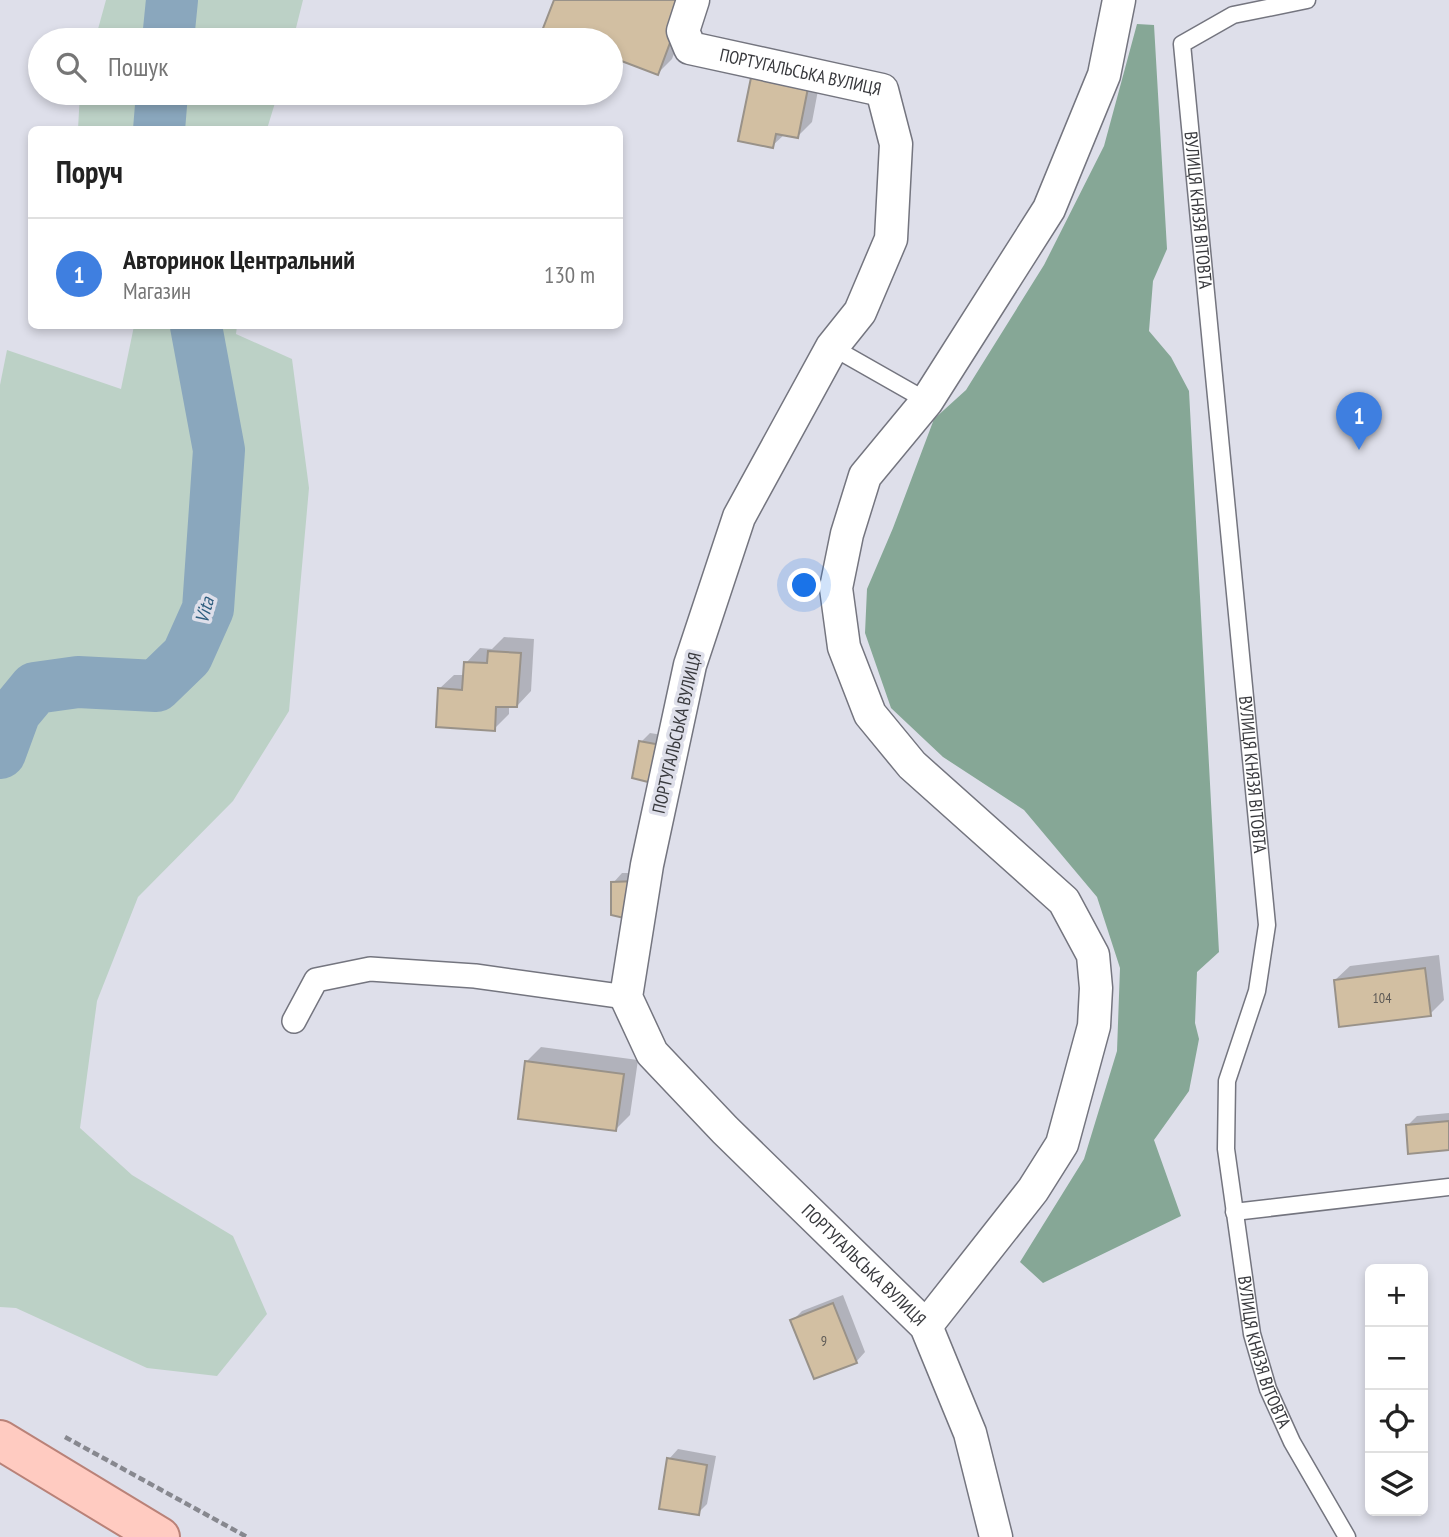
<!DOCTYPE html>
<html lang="uk">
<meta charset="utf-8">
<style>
:root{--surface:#fff;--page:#f6f6f6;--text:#222;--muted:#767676;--line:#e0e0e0;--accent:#695d2a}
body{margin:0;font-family:"PT Sans Narrow",sans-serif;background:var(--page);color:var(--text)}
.controls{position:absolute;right:21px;bottom:21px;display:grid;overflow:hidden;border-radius:10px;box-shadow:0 4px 10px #0003}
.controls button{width:63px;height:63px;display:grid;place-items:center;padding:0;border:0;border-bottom:2px solid var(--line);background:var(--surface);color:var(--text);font:35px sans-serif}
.you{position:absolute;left:805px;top:586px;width:24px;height:24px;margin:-18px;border:5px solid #fff;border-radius:50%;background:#1a73e8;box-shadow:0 0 0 10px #1a73e833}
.badge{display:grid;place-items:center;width:46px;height:46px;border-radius:50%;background:var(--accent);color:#fff;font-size:23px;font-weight:700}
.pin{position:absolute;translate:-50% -58px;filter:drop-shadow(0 2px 4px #0008)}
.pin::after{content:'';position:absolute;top:37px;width:24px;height:21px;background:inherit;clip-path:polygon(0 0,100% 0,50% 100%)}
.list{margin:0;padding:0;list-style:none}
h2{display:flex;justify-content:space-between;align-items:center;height:91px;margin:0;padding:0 28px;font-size:30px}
h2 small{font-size:23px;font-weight:400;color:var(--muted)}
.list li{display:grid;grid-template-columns:46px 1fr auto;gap:21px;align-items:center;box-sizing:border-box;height:112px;padding:0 28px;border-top:2px solid var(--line)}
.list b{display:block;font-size:26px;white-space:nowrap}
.list p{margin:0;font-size:23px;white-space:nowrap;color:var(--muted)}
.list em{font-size:23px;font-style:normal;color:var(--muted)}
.icon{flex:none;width:38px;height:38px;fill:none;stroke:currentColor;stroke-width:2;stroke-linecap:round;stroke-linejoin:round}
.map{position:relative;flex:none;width:1449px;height:1537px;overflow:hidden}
.search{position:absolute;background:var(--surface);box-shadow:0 4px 10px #0003;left:28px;top:28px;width:595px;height:77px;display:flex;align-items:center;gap:18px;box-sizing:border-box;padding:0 24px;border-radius:38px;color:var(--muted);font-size:26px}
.panel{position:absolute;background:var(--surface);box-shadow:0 4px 10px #0003;left:28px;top:126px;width:595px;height:203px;border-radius:10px}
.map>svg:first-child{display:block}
.green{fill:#bcd1c6}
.forest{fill:#86a796}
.shadow{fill:#0003}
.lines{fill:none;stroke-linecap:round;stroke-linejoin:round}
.river{stroke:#8aa7bd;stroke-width:52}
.building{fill:#d2bfa2;stroke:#999289;stroke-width:2}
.service-casing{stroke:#74757f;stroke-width:19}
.pedestrian-casing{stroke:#74757f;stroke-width:26}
.minor-casing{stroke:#74757f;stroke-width:35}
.primary-casing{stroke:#b98278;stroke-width:42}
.path{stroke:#87888f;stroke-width:4.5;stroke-dasharray:7 3.5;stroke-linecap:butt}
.service{stroke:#fff;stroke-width:16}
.pedestrian{stroke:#fff;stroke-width:23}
.minor{stroke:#fff;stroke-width:32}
.primary{stroke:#ffcbc1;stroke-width:38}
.labels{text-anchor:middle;stroke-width:7;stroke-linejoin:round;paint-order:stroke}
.number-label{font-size:14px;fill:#5e5a56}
.street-label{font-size:18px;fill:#38393d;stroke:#dedfea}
.water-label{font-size:19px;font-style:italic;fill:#2d5d7e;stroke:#dedfea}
</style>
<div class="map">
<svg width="1449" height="1537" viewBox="0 0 1449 1537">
<rect width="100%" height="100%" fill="#dedfea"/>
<path class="green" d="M 106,0 L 303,0 L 293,40 L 95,40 Z
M 80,93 L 278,93 L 267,129 L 78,129 Z
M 134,326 L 237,326 L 236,334 L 292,359 L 309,488 L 289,711 L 233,801 L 138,897 L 97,1001 L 80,1128 L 132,1175 L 233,1236 L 267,1314 L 217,1376 L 147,1368 L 16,1308 L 0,1307 L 0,385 L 7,350 L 121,389 Z"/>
<path class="forest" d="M 1137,24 L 1154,25 L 1167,249 L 1153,281 L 1149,331 L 1171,357 L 1189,391 L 1219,952 L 1197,972 L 1195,1023 L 1199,1039 L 1189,1091 L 1154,1140 L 1181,1216 L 1043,1283 L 1020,1262 L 1084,1159 L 1117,1051 L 1120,968 L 1097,897 L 1024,810 L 943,757 L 891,708 L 865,633 L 867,589 L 893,528 L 934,419 L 966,390 L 1044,265 L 1104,146 Z"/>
<path class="shadow" d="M 556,0 L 694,0 L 672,59 L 658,73 L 611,55 L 611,40 L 571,40 L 545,30 Z
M 823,64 L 812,122 L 798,136 L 785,134 L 772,146 L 740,140 Z
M 504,637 L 534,639 L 531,691 L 517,706 L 509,705 L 509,714 L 494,729 L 439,689 L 454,675 L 465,675 L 466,663 L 480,648 L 492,649 Z
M 650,733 L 681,738 L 634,777 L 641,742 Z
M 622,873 L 646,873 L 637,919 L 613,883 Z
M 1439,955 L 1444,1000 L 1430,1014 L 1335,980 L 1350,966 Z
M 541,1047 L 638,1060 L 630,1115 L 616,1129 L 527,1061 Z
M 1449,1113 L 1449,1149 L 1407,1126 L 1417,1116 Z
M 843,1295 L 865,1352 L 856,1362 L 793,1320 L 802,1311 Z
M 678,1449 L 716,1456 L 707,1504 L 698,1513 L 669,1459 Z"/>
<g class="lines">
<path class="river" d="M 168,40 L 172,0
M 159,130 L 162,93
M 0,753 L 15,712 L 35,688 L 78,682 L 156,686 L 187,656 L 208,609 L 219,450 L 196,326"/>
</g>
<path class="building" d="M 554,0 L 686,0 L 658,75 L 611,57 L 611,40 L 566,40 L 542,31 Z
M 753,68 L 810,78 L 798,138 L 776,134 L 773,148 L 738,141 Z
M 488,651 L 521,653 L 517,707 L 496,707 L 495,731 L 436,727 L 438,688 L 462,690 L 464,662 L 487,663 Z
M 639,741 L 672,747 L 664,786 L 632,778 Z
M 637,881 L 637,921 L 611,915 L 611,882 Z
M 1425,968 L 1431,1016 L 1339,1027 L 1334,980 Z
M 525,1061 L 624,1074 L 616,1131 L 518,1119 Z
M 1449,1121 L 1449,1150 L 1408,1154 L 1406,1125 Z
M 833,1303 L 857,1363 L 814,1379 L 790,1320 Z
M 667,1458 L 707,1465 L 699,1515 L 659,1509 Z"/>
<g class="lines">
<defs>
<g id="service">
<path id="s1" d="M 1307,0 L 1233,15 L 1182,44 L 1267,925 L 1257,991 L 1227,1081 L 1226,1149 L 1252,1334 L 1268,1389 L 1292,1442 L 1347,1537"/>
<path d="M 832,347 L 927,401"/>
<path d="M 1234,1212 L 1449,1187"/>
</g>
<path id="pedestrian" d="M 294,1021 L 316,980 L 370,969 L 475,976 L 626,997"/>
<g id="minor">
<path id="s2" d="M 693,0 L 683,31 L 690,48 L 882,90 L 896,144 L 891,239 L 860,312 L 832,347 L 739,517 L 690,665 L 647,865 L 626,997 L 652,1053 L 725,1130 L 926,1326 L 970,1433 L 996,1537"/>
<path d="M 926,1326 L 1033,1190 L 1062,1144 L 1094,1026 L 1096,988 L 1093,955 L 1064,901 L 912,765 L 870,714 L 844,647 L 836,588 L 847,534 L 865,476 L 927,401 L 1049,209 L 1104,75 L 1119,0"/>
</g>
<path id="primary" d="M 0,1440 L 160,1537"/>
</defs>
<use href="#service" class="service-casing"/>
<use href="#pedestrian" class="pedestrian-casing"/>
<use href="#minor" class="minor-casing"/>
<use href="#primary" class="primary-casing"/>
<path class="path" d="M 65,1437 L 247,1537"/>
<use href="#service" class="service"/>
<use href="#pedestrian" class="pedestrian"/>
<use href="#minor" class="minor"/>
<use href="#primary" class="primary"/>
</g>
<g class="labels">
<g class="number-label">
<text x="1382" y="1003">104</text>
<text x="824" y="1346">9</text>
</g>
<g class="street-label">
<text dy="6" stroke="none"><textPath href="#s2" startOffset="164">ПОРТУГАЛЬСЬКА ВУЛИЦЯ</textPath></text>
<text dy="6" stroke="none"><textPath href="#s1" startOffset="301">ВУЛИЦЯ КНЯЗЯ ВІТОВТА</textPath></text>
<text transform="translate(677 733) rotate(-77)" y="6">ПОРТУГАЛЬСЬКА ВУЛИЦЯ</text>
<text dy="6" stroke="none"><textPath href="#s1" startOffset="868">ВУЛИЦЯ КНЯЗЯ ВІТОВТА</textPath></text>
<text dy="6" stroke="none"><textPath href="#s2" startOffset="1572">ПОРТУГАЛЬСЬКА ВУЛИЦЯ</textPath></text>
<text dy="6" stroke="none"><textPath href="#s1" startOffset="1456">ВУЛИЦЯ КНЯЗЯ ВІТОВТА</textPath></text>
</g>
<g class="water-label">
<text transform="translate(204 610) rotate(-75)" y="7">Vita</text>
</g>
</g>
</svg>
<div class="controls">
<button>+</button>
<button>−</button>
<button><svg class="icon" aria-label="locate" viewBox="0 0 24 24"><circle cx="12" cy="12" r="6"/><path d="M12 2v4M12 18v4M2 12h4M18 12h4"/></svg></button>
<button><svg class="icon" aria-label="layers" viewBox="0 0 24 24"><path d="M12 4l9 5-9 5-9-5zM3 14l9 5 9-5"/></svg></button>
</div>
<div class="you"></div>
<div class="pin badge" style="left:1359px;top:450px;background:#3f7fe0">1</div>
<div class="search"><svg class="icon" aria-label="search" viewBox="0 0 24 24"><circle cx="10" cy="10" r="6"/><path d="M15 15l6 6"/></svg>Пошук</div>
<section class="panel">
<h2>Поруч<small></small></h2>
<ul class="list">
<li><span class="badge" style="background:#3f7fe0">1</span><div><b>Авторинок Центральний</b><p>Магазин</p></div><em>130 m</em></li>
</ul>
</section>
</div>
